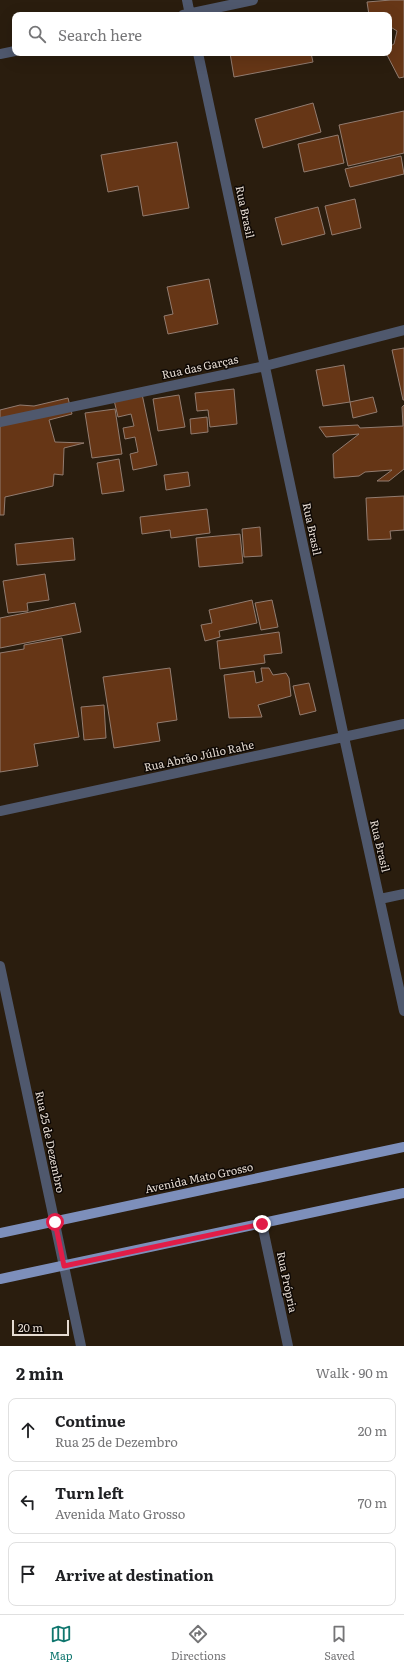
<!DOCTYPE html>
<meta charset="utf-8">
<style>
:root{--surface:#fff;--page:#f2f2f2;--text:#202124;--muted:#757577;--line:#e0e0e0;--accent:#0f766e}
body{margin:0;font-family:Literata,serif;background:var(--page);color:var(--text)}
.scale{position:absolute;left:12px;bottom:10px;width:57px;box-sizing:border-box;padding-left:4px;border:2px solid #e5dbd2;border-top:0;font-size:11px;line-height:14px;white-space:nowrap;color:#e5dbd2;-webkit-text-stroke:3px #0e0804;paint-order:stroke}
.stop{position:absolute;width:12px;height:12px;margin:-9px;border:3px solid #e11d48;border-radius:50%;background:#fff}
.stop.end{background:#e11d48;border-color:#fff;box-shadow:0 1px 4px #0008}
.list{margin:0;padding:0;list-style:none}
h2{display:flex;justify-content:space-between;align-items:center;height:52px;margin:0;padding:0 16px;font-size:17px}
h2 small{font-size:13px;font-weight:400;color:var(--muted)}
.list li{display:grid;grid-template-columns:26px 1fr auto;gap:12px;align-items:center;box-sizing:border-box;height:64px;margin:0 8px 8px;padding:0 8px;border:1px solid var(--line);border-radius:8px}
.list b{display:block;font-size:15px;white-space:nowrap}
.list p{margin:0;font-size:13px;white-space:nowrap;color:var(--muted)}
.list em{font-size:13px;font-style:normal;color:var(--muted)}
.icon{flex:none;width:22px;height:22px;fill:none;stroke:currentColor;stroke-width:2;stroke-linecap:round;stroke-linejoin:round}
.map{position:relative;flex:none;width:404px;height:1346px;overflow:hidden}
.search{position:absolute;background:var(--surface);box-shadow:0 4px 16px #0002;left:12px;right:12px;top:12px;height:44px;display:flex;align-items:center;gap:10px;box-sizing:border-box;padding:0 14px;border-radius:8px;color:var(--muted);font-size:15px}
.sheet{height:268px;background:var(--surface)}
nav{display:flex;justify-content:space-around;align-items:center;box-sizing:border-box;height:56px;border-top:1px solid var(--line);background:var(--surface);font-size:11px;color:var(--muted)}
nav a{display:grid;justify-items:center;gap:2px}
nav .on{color:var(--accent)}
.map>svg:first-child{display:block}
.building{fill:#663616;stroke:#927c70}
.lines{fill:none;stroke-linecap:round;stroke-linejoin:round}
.minor{stroke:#4f586d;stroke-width:10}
.major{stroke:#7d8fbb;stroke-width:10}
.route{stroke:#e11d48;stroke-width:5}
.labels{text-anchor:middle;stroke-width:3;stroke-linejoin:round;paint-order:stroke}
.street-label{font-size:11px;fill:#e5dbd2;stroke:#0e0804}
</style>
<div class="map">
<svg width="404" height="1346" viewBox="0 0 404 1346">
<rect width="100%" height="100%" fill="#2a1d0e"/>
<path class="building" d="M 391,0 L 404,0 L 404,77 L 399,78 L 386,53 L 389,53 L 389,47 L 394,44 L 397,31 L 389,26 L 389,15 L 369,15 L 367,2 Z
M 230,53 L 311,53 L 313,62 L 234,77 Z
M 313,103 L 321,132 L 263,148 L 255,119 Z
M 404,111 L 404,153 L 348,166 L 339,125 Z
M 338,135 L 344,163 L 304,172 L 298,144 Z
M 177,142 L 189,208 L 143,216 L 138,186 L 108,192 L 101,155 Z
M 401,156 L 404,174 L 350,187 L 345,169 Z
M 355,199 L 361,228 L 332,235 L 325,206 Z
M 318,207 L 325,234 L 282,245 L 275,218 Z
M 209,279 L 218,324 L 168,334 L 164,316 L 173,314 L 167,287 Z
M 404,348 L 404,400 L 403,400 L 392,350 Z
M 344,365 L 350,402 L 323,406 L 316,370 Z
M 234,389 L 237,424 L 210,427 L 208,410 L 197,411 L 195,393 Z
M 142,394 L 157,465 L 133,470 L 130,454 L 138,452 L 135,437 L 125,439 L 123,428 L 134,426 L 131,414 L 118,417 L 114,400 Z
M 179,395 L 185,427 L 158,431 L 153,399 Z
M 373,397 L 377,412 L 353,418 L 350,402 Z
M 68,398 L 72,414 L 49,420 L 55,442 L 84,443 L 64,448 L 63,475 L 54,474 L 53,486 L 5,497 L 4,515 L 0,515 L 0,410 L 20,405 L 34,406 Z
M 404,405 L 404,469 L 389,481 L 377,481 L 392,470 L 365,472 L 359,476 L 334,478 L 333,454 L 359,434 L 326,437 L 319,427 L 358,425 L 360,428 L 403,426 L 402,407 Z
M 115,409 L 122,454 L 92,458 L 85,413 Z
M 207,417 L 208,432 L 191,434 L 190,419 Z
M 119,459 L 124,491 L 102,494 L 97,463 Z
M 188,472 L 190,486 L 166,490 L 164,475 Z
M 404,496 L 404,530 L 390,531 L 391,539 L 368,540 L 366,498 Z
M 207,509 L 210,533 L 171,538 L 170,530 L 142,534 L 140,517 Z
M 260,527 L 262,556 L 244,557 L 242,529 Z
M 240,534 L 243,563 L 199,567 L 196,538 Z
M 73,538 L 75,560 L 17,565 L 15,544 Z
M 45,574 L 49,600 L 27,603 L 28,611 L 8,613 L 3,581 Z
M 252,600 L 257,623 L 219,631 L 220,637 L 205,641 L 201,625 L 212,623 L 209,610 Z
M 272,600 L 278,627 L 261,630 L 255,603 Z
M 75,603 L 81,632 L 0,648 L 0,618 Z
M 279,632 L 282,653 L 264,655 L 265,663 L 220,669 L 217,641 Z
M 62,638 L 79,737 L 34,744 L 38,766 L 0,772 L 0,653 L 24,649 L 24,645 Z
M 170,668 L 177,720 L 157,723 L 160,741 L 114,748 L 103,677 Z
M 261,668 L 269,668 L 273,675 L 286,673 L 289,678 L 291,696 L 258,705 L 262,717 L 229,718 L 224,675 L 254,671 L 256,683 L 263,681 Z
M 309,683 L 316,711 L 300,715 L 293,686 Z
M 104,705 L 106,738 L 84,740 L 81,707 Z"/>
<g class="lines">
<path class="minor" d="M 187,0 L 190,15
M 183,15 L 253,0
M 198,53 L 344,737 L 404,1011
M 0,54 L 15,51
M 0,422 L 265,366 L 404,330
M 0,811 L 404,724
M 380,899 L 404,894
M 0,966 L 81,1346
M 262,1224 L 288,1346"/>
<path class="major" d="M 0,1233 L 404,1147
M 0,1279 L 404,1193"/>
</g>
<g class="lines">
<path class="route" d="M 55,1222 L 64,1266 L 262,1224"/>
</g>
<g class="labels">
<g class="street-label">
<text transform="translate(245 212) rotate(78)" y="4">Rua Brasil</text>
<text transform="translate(200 367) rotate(-12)" y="4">Rua das Garças</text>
<text transform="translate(312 529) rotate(78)" y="4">Rua Brasil</text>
<text transform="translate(199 756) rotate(-12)" y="4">Rua Abrão Júlio Rahe</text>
<text transform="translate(380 846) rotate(77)" y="4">Rua Brasil</text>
<text transform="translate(50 1142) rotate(78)" y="4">Rua 25 de Dezembro</text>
<text transform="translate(199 1178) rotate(-12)" y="4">Avenida Mato Grosso</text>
<text transform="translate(287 1282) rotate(78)" y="4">Rua Própria</text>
</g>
</g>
</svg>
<div class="scale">20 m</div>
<div class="stop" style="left:55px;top:1222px"></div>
<div class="stop end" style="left:262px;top:1224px"></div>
<div class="search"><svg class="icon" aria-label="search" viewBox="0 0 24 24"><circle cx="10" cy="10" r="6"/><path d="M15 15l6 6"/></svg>Search here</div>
</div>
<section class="sheet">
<h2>2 min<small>Walk · 90 m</small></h2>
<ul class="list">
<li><svg class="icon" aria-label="ahead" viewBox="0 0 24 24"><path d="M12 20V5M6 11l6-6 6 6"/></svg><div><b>Continue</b><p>Rua 25 de Dezembro</p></div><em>20 m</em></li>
<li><svg class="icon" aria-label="left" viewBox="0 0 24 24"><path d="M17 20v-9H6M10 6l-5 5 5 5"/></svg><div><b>Turn left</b><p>Avenida Mato Grosso</p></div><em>70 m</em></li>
<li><svg class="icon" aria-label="arrive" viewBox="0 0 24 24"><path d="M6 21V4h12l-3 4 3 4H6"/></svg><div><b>Arrive at destination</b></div></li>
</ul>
</section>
<nav>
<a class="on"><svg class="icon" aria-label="map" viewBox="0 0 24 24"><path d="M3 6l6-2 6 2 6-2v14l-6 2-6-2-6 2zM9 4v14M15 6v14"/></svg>Map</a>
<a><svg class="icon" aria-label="directions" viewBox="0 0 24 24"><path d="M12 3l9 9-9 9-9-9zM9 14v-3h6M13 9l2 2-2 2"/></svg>Directions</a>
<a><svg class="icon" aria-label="saved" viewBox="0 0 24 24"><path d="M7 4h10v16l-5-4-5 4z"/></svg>Saved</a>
</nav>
